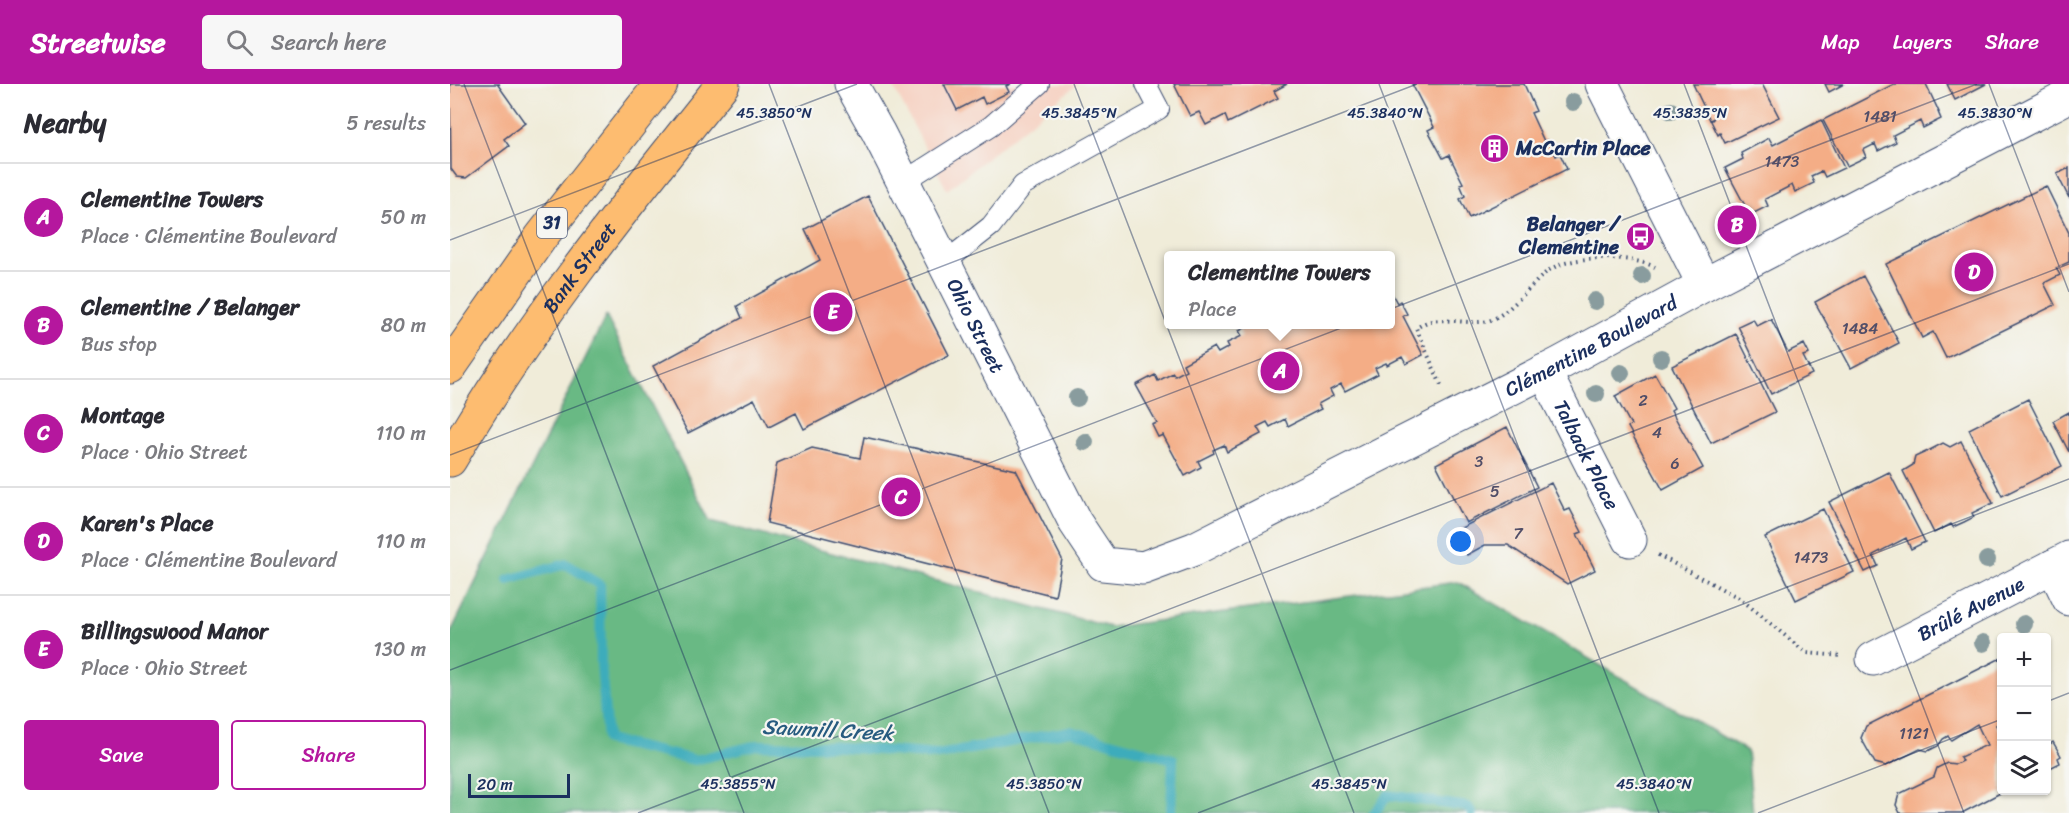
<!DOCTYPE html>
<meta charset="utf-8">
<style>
:root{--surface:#fff;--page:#f7f7f7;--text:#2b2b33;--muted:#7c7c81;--line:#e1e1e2;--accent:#b5179e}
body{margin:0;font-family:Sriracha,sans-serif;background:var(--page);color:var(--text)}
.controls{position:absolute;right:18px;bottom:18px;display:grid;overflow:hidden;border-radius:6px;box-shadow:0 2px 4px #0004}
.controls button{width:54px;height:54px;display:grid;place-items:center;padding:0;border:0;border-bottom:2px solid var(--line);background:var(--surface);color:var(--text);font:30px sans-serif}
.scale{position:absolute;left:18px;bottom:15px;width:102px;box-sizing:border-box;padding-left:6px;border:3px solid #1b2f5e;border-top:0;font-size:16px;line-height:21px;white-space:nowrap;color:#1b2f5e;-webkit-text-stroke:4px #f6f6f2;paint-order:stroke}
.you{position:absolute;left:1011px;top:458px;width:21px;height:21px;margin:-15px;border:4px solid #fff;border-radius:50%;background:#1a73e8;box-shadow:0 0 0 9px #1a73e833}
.badge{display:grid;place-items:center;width:39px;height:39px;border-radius:50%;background:var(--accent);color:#fff;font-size:20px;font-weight:700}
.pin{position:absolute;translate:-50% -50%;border:3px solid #fff;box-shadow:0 2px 6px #0006}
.popup{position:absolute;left:714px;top:167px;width:231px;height:78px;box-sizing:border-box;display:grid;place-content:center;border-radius:6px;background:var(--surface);filter:drop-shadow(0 2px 4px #0005);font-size:20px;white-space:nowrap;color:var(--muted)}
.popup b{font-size:22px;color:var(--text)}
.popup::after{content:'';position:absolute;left:50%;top:100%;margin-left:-12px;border:12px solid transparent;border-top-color:var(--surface)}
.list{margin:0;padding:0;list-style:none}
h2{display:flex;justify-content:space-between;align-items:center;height:78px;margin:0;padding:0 24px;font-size:26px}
h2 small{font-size:20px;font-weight:400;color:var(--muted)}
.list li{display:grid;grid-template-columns:39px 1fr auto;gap:18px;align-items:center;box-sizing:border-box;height:108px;padding:0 24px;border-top:2px solid var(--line)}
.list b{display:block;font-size:22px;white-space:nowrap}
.list p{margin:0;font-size:20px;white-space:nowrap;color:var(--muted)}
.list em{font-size:20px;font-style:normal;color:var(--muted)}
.actions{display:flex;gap:12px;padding:18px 24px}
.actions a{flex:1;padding:14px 0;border:2px solid var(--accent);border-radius:6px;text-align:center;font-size:21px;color:var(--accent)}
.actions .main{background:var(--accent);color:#fff}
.icon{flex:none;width:33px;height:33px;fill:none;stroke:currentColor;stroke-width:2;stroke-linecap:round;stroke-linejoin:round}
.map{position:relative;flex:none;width:1619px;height:729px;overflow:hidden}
header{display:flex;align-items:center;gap:36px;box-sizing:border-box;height:84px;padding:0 30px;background:var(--accent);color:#fff}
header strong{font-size:28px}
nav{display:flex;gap:33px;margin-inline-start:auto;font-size:21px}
.search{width:420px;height:54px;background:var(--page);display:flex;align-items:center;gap:15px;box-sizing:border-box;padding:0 21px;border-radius:6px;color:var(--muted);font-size:22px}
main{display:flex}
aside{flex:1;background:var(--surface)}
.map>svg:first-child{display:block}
.built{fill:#f6d2c3}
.forest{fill:#69b984;stroke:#427471;stroke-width:1.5}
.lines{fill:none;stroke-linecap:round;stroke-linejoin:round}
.stream{stroke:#3dacbb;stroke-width:10}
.building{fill:#f4ad86}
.lane-casing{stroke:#3b4b70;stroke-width:22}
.street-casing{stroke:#3b4b70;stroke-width:35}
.primary-casing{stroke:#3b4b70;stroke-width:35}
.path{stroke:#3b4b70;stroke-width:4;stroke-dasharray:1.5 4.5;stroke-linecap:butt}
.lane{stroke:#fff;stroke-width:20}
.street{stroke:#fff;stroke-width:33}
.primary{stroke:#fdbc70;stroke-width:33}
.tree{fill:#899c9e}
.ticks{fill:none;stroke:#1b2f5e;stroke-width:1.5;stroke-opacity:0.45}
.labels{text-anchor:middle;stroke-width:4.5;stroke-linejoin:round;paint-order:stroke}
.number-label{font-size:16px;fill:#514e68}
.shield{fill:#f6f6f2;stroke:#5d6b8a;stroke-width:1.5}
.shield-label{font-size:18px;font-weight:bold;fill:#1b2f5e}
.poi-label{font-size:20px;font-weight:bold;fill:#1b2f5e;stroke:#f6f6f2;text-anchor:start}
.street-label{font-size:20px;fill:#1b2f5e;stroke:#f6f6f2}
.water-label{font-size:21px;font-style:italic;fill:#275b7f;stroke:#f6f6f2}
.ticks-label{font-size:15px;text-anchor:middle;fill:#1b2f5e;stroke:#f6f6f2;stroke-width:4.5;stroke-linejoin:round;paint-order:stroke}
</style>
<header>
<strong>Streetwise</strong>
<div class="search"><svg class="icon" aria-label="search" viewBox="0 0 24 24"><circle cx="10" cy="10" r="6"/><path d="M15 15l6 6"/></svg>Search here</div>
<nav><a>Map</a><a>Layers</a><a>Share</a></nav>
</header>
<main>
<aside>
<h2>Nearby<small>5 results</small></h2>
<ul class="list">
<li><span class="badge">A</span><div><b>Clementine Towers</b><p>Place · Clémentine Boulevard</p></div><em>50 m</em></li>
<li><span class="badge">B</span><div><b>Clementine / Belanger</b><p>Bus stop</p></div><em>80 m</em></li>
<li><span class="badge">C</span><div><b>Montage</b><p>Place · Ohio Street</p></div><em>110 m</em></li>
<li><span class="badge">D</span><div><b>Karen's Place</b><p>Place · Clémentine Boulevard</p></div><em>110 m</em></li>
<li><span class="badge">E</span><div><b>Billingswood Manor</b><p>Place · Ohio Street</p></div><em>130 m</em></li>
</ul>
<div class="actions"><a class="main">Save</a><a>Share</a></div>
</aside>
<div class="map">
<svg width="1619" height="729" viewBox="0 0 1619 729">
<rect width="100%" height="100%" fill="#f6f6f2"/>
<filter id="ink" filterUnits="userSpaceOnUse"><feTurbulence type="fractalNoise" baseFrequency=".0167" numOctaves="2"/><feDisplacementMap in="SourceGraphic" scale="12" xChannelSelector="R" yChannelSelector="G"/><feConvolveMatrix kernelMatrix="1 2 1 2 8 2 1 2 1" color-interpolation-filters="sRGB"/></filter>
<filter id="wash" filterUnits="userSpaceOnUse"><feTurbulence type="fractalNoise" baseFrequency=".008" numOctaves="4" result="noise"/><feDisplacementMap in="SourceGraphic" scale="24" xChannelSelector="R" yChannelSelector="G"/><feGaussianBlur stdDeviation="1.35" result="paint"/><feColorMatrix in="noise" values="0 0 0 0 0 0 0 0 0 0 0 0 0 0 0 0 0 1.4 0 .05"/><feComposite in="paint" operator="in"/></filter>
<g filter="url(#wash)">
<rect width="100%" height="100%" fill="#f0ecd9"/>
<path class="built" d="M 442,0 L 628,0 L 497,106 Z"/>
<path class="forest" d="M 156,232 L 261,437 L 660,543 L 1008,498 L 1297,667 L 1303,729 L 0,729 L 0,550 Z"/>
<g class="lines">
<path class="stream" d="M 58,496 L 116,480 L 150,501 L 151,579 L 157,656 L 245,676 L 307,661 L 380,662 L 488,671 L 620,647 L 723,675 L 721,729
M 924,729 L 938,711 L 1018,723 L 1022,729"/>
</g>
<g id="blocks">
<path class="building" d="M 0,0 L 50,0 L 48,1 L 75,39 L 54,55 L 59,62 L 16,94 L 7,93 L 1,85 Z
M 494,0 L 561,0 L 556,2 L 559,8 L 535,20 L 532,13 L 507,26 Z
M 724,0 L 837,0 L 824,7 L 828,14 L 778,39 L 775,31 L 756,41 L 749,28 L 740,32 Z
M 962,0 L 1074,0 L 1086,27 L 1081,29 L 1094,57 L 1098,56 L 1106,72 L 1110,70 L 1117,85 L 1019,134 L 1010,115 L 1015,112 L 1010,100 L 1013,99 L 999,71 L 993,74 L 978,46 L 984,43 Z
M 1243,0 L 1312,0 L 1329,33 L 1275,59 L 1270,49 L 1268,51 L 1261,37 L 1264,34 L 1260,36 Z
M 1375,0 L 1394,0 L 1379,8 Z
M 1444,0 L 1476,0 L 1489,28 L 1488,28 L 1491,35 L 1473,44 L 1470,37 L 1443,51 L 1446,58 L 1428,67 L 1425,60 L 1413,66 L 1416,73 L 1397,82 L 1373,36 Z
M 1497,0 L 1536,0 L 1505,16 Z
M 1371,36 L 1394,84 L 1375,93 L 1372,87 L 1361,92 L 1364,99 L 1345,108 L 1342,101 L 1315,115 L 1318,122 L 1300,131 L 1275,84 L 1293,75 L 1291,69 L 1319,54 L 1323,61 Z
M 1619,84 L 1619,114 L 1607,90 Z
M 1596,102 L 1619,149 L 1619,178 L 1606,184 L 1610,191 L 1594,199 L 1605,221 L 1496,274 L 1483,248 L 1472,254 L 1436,180 Z
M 418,112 L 499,271 L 354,345 L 346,329 L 319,343 L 304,315 L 238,349 L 203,282 L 292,234 L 287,222 L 370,176 L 355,145 Z
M 1413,192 L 1449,259 L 1401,284 L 1365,218 Z
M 941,208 L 947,219 L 950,217 L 957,230 L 953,232 L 973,271 L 956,280 L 952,273 L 937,281 L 936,279 L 925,284 L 928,290 L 895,307 L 891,300 L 880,306 L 883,312 L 868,320 L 871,325 L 838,342 L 835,335 L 820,343 L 817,338 L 807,343 L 811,350 L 777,368 L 774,361 L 763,366 L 764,369 L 748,377 L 751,383 L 735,392 L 713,351 L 708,353 L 702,341 L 707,339 L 686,301 L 705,291 L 708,297 L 723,289 L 725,292 L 736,286 L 733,280 L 764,263 L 768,269 L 779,263 L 777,259 L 792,252 L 789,247 L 802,240 L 941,240 Z
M 1303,235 L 1307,242 L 1321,235 L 1338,268 L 1354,260 L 1359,270 L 1353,272 L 1362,290 L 1321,310 L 1288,242 Z
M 1286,250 L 1325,328 L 1261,359 L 1222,282 Z
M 1205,290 L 1224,324 L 1221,326 L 1253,384 L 1213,406 L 1178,343 L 1181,341 L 1165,312 Z
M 1578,315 L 1612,382 L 1552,412 L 1519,345 Z
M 1619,328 L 1619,368 L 1603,337 Z
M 1057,343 L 1087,403 L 1016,439 L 986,380 Z
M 414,353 L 566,386 L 612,475 L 605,512 L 317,439 L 327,379 L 362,364 L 410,374 Z
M 1511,357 L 1543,419 L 1522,429 L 1524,433 L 1514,438 L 1503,443 L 1501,440 L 1484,449 L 1453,387 L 1463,381 L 1465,373 L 1478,367 L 1493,359 L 1500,363 Z
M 1439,388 L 1475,458 L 1461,465 L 1456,454 L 1423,471 L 1428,482 L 1415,488 L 1379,418 Z
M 1101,399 L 1115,427 L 1120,425 L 1132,448 L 1127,450 L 1145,486 L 1117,500 L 1058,461 L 1035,461 L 1017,471 L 1005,447 Z
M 1373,425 L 1404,488 L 1346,516 L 1315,453 Z
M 1551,574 L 1551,638 L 1546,641 L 1549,646 L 1551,645 L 1551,706 L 1556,706 L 1512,729 L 1450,729 L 1446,721 L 1449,710 L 1484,693 L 1487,684 L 1497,679 L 1506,680 L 1512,677 L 1510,673 L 1537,661 L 1527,640 L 1501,656 L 1498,652 L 1493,655 L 1488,662 L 1478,667 L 1470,665 L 1436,682 L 1425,679 L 1411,654 L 1416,642 Z
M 1596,652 L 1600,660 L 1603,658 L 1611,672 L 1608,674 L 1610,679 L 1596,686 Z"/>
</g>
</g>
<g filter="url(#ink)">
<use href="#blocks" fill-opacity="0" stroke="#3b4b70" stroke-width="1.5"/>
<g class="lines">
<defs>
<path id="lane" d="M 453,98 L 541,42 L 589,0
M 494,179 L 541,142 L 573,101 L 709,25 L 696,0"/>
<g id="street">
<path id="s1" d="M 401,0 L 428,48 L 625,438 L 653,480 L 693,484 L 744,465 L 1109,280 L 1254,201 L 1619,12"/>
<path d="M 1152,0 L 1254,201"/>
<path id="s2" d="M 1094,287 L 1180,456"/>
<path d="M 1603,482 L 1619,515"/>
<path id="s3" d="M 1423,575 L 1619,474"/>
</g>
<g id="primary">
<path d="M 0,283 L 91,153 L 211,0"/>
<path id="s4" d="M 0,376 C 78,242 176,121 273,0"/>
</g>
</defs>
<use href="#lane" class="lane-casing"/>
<use href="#street" class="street-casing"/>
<use href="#primary" class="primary-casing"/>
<path class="path" d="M 991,301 L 966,244 C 970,242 974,239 978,238 C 991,233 1020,241 1038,237 C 1059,231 1081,200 1098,187 C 1121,170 1180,171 1205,183
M 1208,471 L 1291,515 L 1356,569 L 1392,572"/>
<use href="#lane" class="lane"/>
<use href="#street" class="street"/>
<use href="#primary" class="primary"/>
</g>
<g class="tree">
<circle cx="1123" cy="18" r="9"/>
<circle cx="1221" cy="27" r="9"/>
<circle cx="1192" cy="192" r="9"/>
<circle cx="1145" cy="217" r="9"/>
<circle cx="1211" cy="274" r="9"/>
<circle cx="1171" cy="289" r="9"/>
<circle cx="1146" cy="310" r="9"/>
<circle cx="627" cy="314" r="9"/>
<circle cx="635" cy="358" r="9"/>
<circle cx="1537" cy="476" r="9"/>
<circle cx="1574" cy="540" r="9"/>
<circle cx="1533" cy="559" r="9"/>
</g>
</g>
<path class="ticks" d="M 14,0 L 294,729M 319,0 L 599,729M 624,0 L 904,729M 929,0 L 1209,729M 1234,0 L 1514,729M 1539,0 L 1619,208M 0,156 L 407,0M 0,371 L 967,0M 0,586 L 1527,0M 1596,618 L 1619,609M 188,729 L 1619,180M 748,729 L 1619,395M 1308,729 L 1552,635"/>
<defs>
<symbol id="building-disc" viewBox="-11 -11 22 22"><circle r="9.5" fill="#b5179e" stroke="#f6f6f2"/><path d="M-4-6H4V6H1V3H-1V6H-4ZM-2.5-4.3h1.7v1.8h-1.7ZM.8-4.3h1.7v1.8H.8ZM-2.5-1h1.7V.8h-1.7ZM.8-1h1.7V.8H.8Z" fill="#fff"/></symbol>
<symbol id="bus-disc" viewBox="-11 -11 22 22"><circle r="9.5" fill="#b5179e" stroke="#f6f6f2"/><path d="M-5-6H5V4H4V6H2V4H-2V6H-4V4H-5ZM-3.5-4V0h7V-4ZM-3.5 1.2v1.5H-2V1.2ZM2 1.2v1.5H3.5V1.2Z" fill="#fff"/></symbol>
</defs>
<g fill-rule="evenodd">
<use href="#building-disc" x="1028" y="48" width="33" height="33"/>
<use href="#bus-disc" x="1174" y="136" width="33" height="33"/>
</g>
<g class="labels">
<g class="number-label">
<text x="1430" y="38">1481</text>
<text x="1332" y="83">1473</text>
<text x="1410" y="250">1484</text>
<text x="1193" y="322">2</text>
<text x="1207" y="354">4</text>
<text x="1029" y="383">3</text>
<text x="1225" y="385">6</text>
<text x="1045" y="413">5</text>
<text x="1068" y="455">7</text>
<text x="1361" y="479">1473</text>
<text x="1464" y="655">1121</text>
</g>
<rect class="shield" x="87" y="124" width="30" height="30" rx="4.5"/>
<g class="shield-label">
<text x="102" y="145">31</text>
</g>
<g class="poi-label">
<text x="1066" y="71">McCartin Place</text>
<text x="1169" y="147" text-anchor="end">Belanger /<tspan x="1169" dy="23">Clementine</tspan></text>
</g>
<g class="street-label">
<text dy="7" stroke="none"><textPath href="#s4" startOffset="232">Bank Street</textPath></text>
<text dy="7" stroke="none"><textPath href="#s1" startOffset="272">Ohio Street</textPath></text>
<text dy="7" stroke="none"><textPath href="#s1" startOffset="1083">Clémentine Boulevard</textPath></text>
<text dy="7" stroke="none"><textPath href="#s2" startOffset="94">Talback Place</textPath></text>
<text dy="7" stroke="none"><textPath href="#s3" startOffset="110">Brûlé Avenue</textPath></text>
</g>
<g class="water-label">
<text transform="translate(378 646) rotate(3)" y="7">Sawmill Creek</text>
</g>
</g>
<g class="ticks-label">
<text x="1545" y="34">45.3830°N</text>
<text x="324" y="34">45.3850°N</text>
<text x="629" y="34">45.3845°N</text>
<text x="935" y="34">45.3840°N</text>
<text x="1240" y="34">45.3835°N</text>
<text x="288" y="705">45.3855°N</text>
<text x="594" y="705">45.3850°N</text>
<text x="899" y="705">45.3845°N</text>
<text x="1204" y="705">45.3840°N</text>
</g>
</svg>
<div class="controls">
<button>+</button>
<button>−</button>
<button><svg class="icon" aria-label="layers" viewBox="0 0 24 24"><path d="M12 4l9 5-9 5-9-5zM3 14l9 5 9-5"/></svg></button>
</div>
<div class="scale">20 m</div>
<div class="you"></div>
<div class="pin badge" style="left:830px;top:287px">A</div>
<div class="popup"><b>Clementine Towers</b>Place</div>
<div class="pin badge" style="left:1287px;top:141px">B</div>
<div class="pin badge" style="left:451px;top:413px">C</div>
<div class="pin badge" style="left:1524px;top:188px">D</div>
<div class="pin badge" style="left:383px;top:228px">E</div>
</div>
</main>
